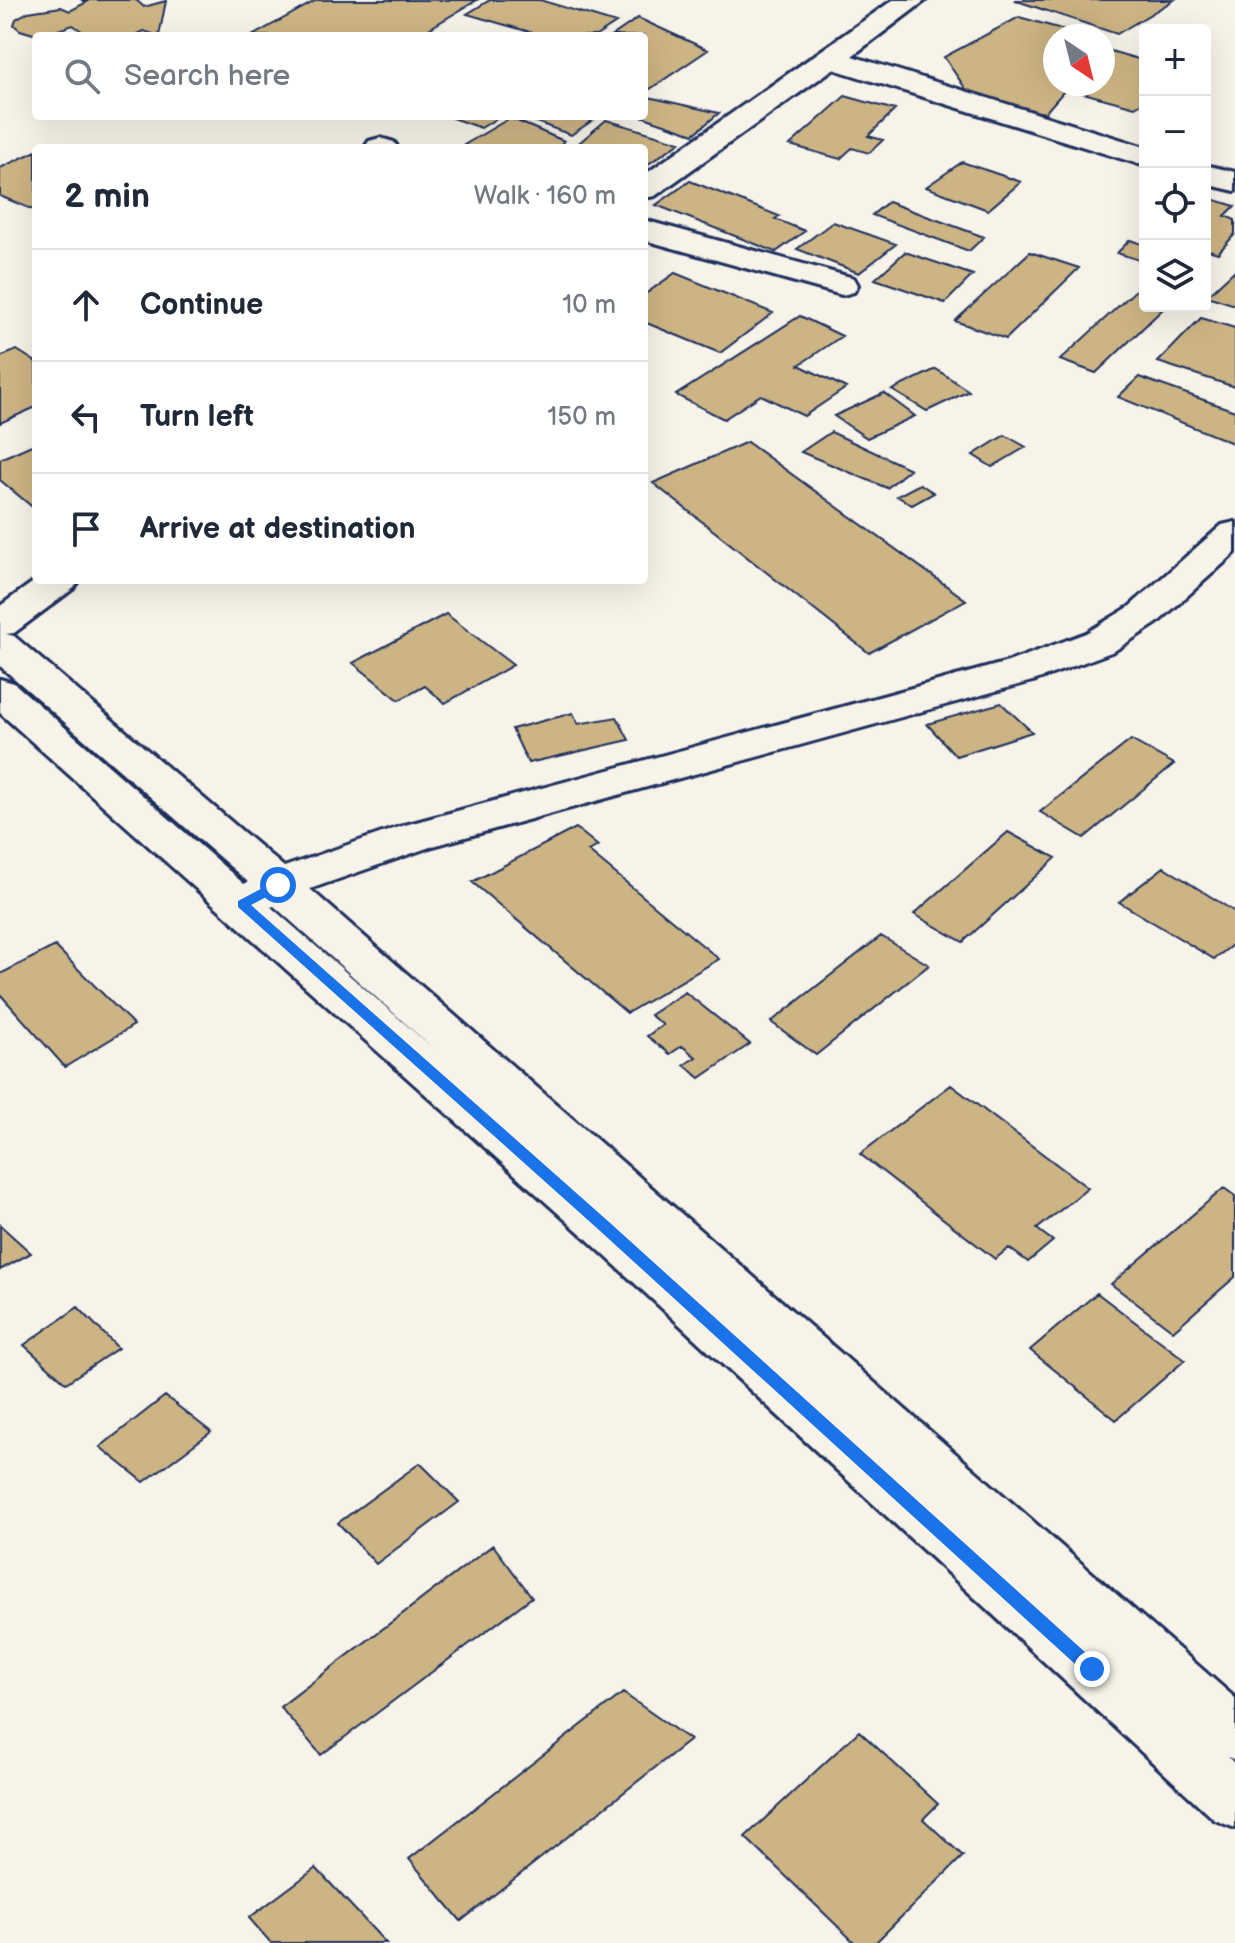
<!DOCTYPE html>
<meta charset="utf-8">
<style>
:root{--surface:#fff;--page:#f6f6f7;--text:#1f2937;--muted:#747a83;--line:#e0e1e3}
body{margin:0;font-family:"Balsamiq Sans",sans-serif;background:var(--page);color:var(--text)}
.controls{position:absolute;right:24px;top:24px;display:grid;overflow:hidden;border-radius:8px;box-shadow:0 8px 32px #0002}
.controls button{width:72px;height:72px;display:grid;place-items:center;padding:0;border:0;border-bottom:2px solid var(--line);background:var(--surface);color:var(--text);font:40px sans-serif}
.compass{position:absolute;left:1043px;top:24px;width:72px;height:72px;border-radius:50%;background:var(--surface);box-shadow:0 8px 32px #0002;rotate:145deg}
.stop{position:absolute;width:24px;height:24px;margin:-18px;border:6px solid #1a73e8;border-radius:50%;background:#fff}
.stop.end{background:#1a73e8;border-color:#fff;box-shadow:0 2px 8px #0008}
.list{margin:0;padding:0;list-style:none}
h2{display:flex;justify-content:space-between;align-items:center;height:104px;margin:0;padding:0 32px;font-size:34px}
h2 small{font-size:26px;font-weight:400;color:var(--muted)}
.list li{display:grid;grid-template-columns:52px 1fr auto;gap:24px;align-items:center;box-sizing:border-box;height:112px;padding:0 32px;border-top:2px solid var(--line)}
.list b{display:block;font-size:30px;white-space:nowrap}
.list em{font-size:26px;font-style:normal;color:var(--muted)}
.icon{flex:none;width:44px;height:44px;fill:none;stroke:currentColor;stroke-width:2;stroke-linecap:round;stroke-linejoin:round}
.map{position:relative;flex:none;width:1235px;height:1943px;overflow:hidden}
.search{position:absolute;background:var(--surface);box-shadow:0 8px 32px #0002;left:32px;top:32px;width:616px;height:88px;display:flex;align-items:center;gap:20px;box-sizing:border-box;padding:0 28px;border-radius:8px;color:var(--muted);font-size:30px}
.panel{position:absolute;background:var(--surface);box-shadow:0 8px 32px #0002;left:32px;top:144px;width:616px;height:440px;border-radius:8px}
.map>svg:first-child{display:block}
.building{fill:#cdb484;stroke:#1b2f5e;stroke-width:2}
.lines{fill:none;stroke-linecap:round;stroke-linejoin:round}
.minor-casing{stroke:#1b2f5e;stroke-width:6}
.minor{fill:#f7f3e8;fill-rule:evenodd}
.route{fill:#1a73e8}
</style>
<div class="map">
<svg width="1235" height="1943" viewBox="0 0 1235 1943">
<rect width="100%" height="100%" fill="#f7f3e8"/>
<filter id="ink" filterUnits="userSpaceOnUse"><feTurbulence type="fractalNoise" baseFrequency=".0125" numOctaves="2"/><feDisplacementMap in="SourceGraphic" scale="16" xChannelSelector="R" yChannelSelector="G"/><feConvolveMatrix kernelMatrix="1 2 1 2 8 2 1 2 1" color-interpolation-filters="sRGB"/></filter>
<g filter="url(#ink)">
<path class="building" d="M 81,0 L 136,0 L 144,7 L 166,1 L 159,36 L 144,31 L 134,36 L 89,36 L 73,25 L 40,36 L 20,30 L 14,25 L 16,19 L 28,12 L 61,7 L 70,11 L 87,2 Z
M 317,0 L 477,0 L 417,36 L 252,36 Z
M 490,0 L 540,0 L 616,23 L 596,36 L 544,36 L 467,14 Z
M 1014,0 L 1174,0 L 1117,34 Z
M 1019,17 L 1086,36 L 1055,36 L 1055,84 L 1070,84 L 1045,113 L 974,101 L 944,57 Z
M 638,18 L 708,50 L 644,93 L 644,36 L 612,36 Z
M 1107,50 L 1145,61 L 1145,101 L 1135,107 L 1072,90 L 1078,84 L 1103,84 L 1103,55 Z
M 644,96 L 719,113 L 694,134 L 641,116 L 644,116 Z
M 845,96 L 895,110 L 868,136 L 883,140 L 869,153 L 852,148 L 840,159 L 790,145 Z
M 446,116 L 500,116 L 481,128 Z
M 520,116 L 599,116 L 571,135 Z
M 510,118 L 564,141 L 558,148 L 471,148 L 464,145 Z
M 606,120 L 680,142 L 644,167 L 644,148 L 573,148 Z
M 36,151 L 36,211 L 0,196 L 0,168 Z
M 962,162 L 1021,182 L 988,210 L 926,187 Z
M 690,181 L 779,216 L 775,219 L 805,231 L 776,252 L 656,205 Z
M 1205,197 L 1235,206 L 1225,216 L 1235,220 L 1235,234 L 1218,253 L 1205,249 Z
M 888,202 L 984,237 L 969,251 L 872,215 Z
M 833,222 L 896,244 L 859,273 L 797,249 Z
M 1130,240 L 1145,245 L 1145,262 L 1117,253 Z
M 905,252 L 973,275 L 945,303 L 875,279 Z
M 1030,252 L 1079,268 L 1006,339 L 955,321 Z
M 1235,270 L 1235,305 L 1207,296 Z
M 675,273 L 773,313 L 720,353 L 644,322 L 644,295 Z
M 1138,288 L 1145,290 L 1145,306 L 1166,306 L 1096,373 L 1060,360 Z
M 800,316 L 842,336 L 799,365 L 846,388 L 804,416 L 761,395 L 724,419 L 676,395 Z
M 1201,318 L 1235,328 L 1235,387 L 1158,362 Z
M 17,350 L 36,362 L 36,407 L 0,423 L 0,357 Z
M 936,369 L 969,391 L 927,411 L 892,390 Z
M 1139,377 L 1235,411 L 1235,444 L 1118,397 Z
M 884,393 L 915,416 L 867,438 L 834,416 Z
M 831,432 L 910,469 L 887,488 L 801,452 Z
M 1005,435 L 1026,447 L 992,467 L 973,455 Z
M 747,442 L 966,600 L 869,653 L 653,483 Z
M 36,443 L 36,510 L 0,480 L 0,459 Z
M 920,484 L 934,493 L 912,505 L 897,496 Z
M 446,614 L 513,665 L 445,703 L 425,686 L 399,700 L 353,663 Z
M 1001,703 L 1032,732 L 956,756 L 927,724 Z
M 573,713 L 578,724 L 617,717 L 629,740 L 528,763 L 512,729 Z
M 1131,740 L 1174,764 L 1084,838 L 1040,812 Z
M 576,828 L 598,846 L 588,851 L 719,959 L 627,1013 L 472,882 Z
M 1008,832 L 1056,858 L 963,942 L 914,914 Z
M 1164,867 L 1235,912 L 1235,943 L 1214,959 L 1119,902 Z
M 881,936 L 929,965 L 816,1055 L 771,1022 Z
M 55,946 L 134,1025 L 65,1067 L 0,994 L 0,974 Z
M 685,992 L 750,1044 L 700,1078 L 684,1065 L 696,1057 L 682,1046 L 670,1054 L 647,1036 L 663,1025 L 650,1015 Z
M 951,1085 L 1088,1188 L 1037,1229 L 1053,1241 L 1028,1262 L 1009,1248 L 995,1259 L 860,1154 Z
M 1224,1188 L 1235,1196 L 1235,1277 L 1173,1331 L 1111,1284 Z
M 0,1225 L 31,1253 L 0,1270 Z
M 1097,1293 L 1185,1360 L 1116,1420 L 1030,1350 Z
M 78,1307 L 118,1348 L 66,1383 L 24,1345 Z
M 165,1396 L 211,1432 L 144,1482 L 100,1447 Z
M 420,1463 L 459,1502 L 376,1564 L 338,1523 Z
M 493,1545 L 532,1597 L 321,1755 L 280,1707 Z
M 623,1693 L 690,1740 L 461,1921 L 409,1859 Z
M 859,1731 L 938,1804 L 923,1819 L 963,1856 L 875,1943 L 855,1943 L 745,1837 Z
M 316,1868 L 386,1943 L 271,1943 L 249,1918 Z"/>
<g class="lines">
<defs>
<path id="minor" d="M 893,0 L 926,0 L 852,56 L 1145,147 L 1145,166 L 833,69 L 655,196 L 644,198 L 644,175 Z
M 380,138 L 394,142 L 398,148 L 365,147 L 369,141 Z
M 1205,165 L 1235,172 L 1235,191 L 1205,184 Z
M 644,220 L 854,278 L 858,285 L 854,292 L 842,295 L 644,240 Z
M 1235,522 L 1235,553 L 1157,623 L 1114,651 L 1036,680 L 433,846 L 310,889 L 1235,1698 L 1235,1760 L 1228,1757 L 1235,1764 L 1235,1828 L 1215,1820 L 587,1239 L 0,713 L 0,679 L 14,683 L 244,884 L 248,882 L 0,666 L 0,606 L 36,580 L 80,580 L 74,588 L 14,633 L 6,634 L 14,636 L 284,867 L 405,825 L 1008,662 L 1086,633 L 1129,607 L 1222,525 ZM 274,906 L 435,1050 L 271,907 Z"/>
</defs>
<use href="#minor" class="minor-casing"/>
<use href="#minor" class="minor"/>
</g>
</g>
<path class="route" d="M 278,880 L 284,885 L 283,888 L 251,905 L 609,1222 L 1097,1663 L 1097,1674 L 1086,1674 L 599,1230 L 238,907 L 238,901 Z"/>
</svg>
<div class="controls">
<button>+</button>
<button>−</button>
<button><svg class="icon" aria-label="locate" viewBox="0 0 24 24"><circle cx="12" cy="12" r="6"/><path d="M12 2v4M12 18v4M2 12h4M18 12h4"/></svg></button>
<button><svg class="icon" aria-label="layers" viewBox="0 0 24 24"><path d="M12 4l9 5-9 5-9-5zM3 14l9 5 9-5"/></svg></button>
</div>
<svg class="compass" viewBox="-18 -18 36 36"><path d="M0-13l5 13h-10z" fill="#e53935"/><path d="M0 13l5-13h-10z" fill="#747a83"/></svg>
<div class="stop" style="left:278px;top:885px"></div>
<div class="stop end" style="left:1092px;top:1669px"></div>
<div class="search"><svg class="icon" aria-label="search" viewBox="0 0 24 24"><circle cx="10" cy="10" r="6"/><path d="M15 15l6 6"/></svg>Search here</div>
<section class="panel">
<h2>2 min<small>Walk · 160 m</small></h2>
<ul class="list">
<li><svg class="icon" aria-label="ahead" viewBox="0 0 24 24"><path d="M12 20V5M6 11l6-6 6 6"/></svg><div><b>Continue</b></div><em>10 m</em></li>
<li><svg class="icon" aria-label="left" viewBox="0 0 24 24"><path d="M17 20v-9H6M10 6l-5 5 5 5"/></svg><div><b>Turn left</b></div><em>150 m</em></li>
<li><svg class="icon" aria-label="arrive" viewBox="0 0 24 24"><path d="M6 21V4h12l-3 4 3 4H6"/></svg><div><b>Arrive at destination</b></div></li>
</ul>
</section>
</div>
